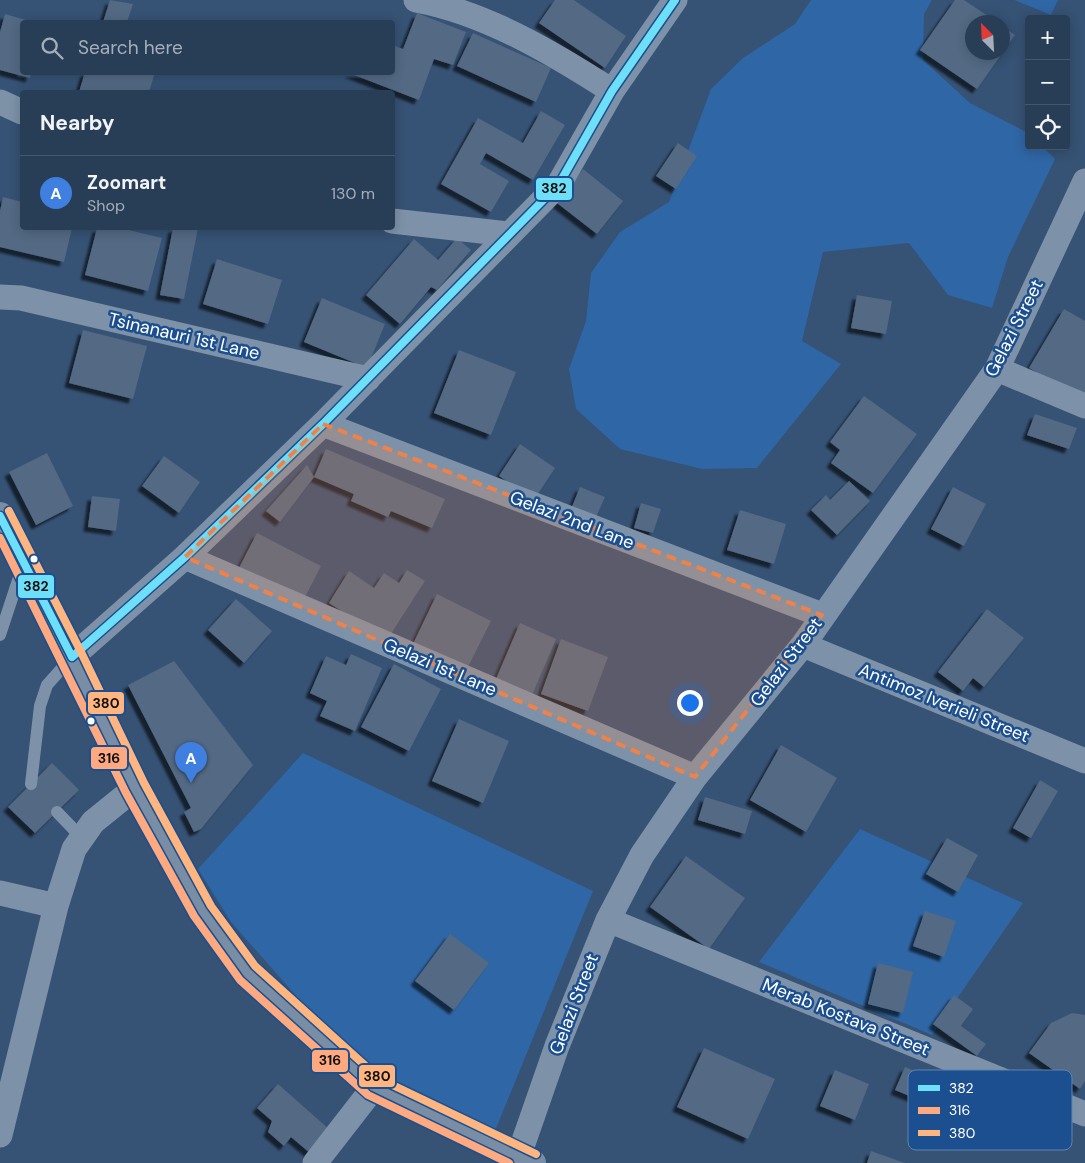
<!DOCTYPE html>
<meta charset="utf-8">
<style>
:root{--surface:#283e57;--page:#30455d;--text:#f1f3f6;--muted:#a5aeba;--line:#44576d;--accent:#e69b98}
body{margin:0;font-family:"DM Sans",sans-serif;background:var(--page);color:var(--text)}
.controls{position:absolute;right:15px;top:15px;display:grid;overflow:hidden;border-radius:5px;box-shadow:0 2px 12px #0003}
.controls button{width:45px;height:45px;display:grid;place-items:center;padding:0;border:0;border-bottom:1px solid var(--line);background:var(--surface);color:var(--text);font:25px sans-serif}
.compass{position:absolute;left:965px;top:15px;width:45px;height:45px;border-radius:50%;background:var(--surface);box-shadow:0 2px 12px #0003;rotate:336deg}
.you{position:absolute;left:689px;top:702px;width:18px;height:18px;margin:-12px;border:4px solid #fff;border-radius:50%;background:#1a73e8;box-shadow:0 0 0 8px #1a73e833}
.badge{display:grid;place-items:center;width:32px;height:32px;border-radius:50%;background:var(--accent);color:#fff;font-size:16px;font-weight:700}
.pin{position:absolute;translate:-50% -41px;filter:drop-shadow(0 1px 2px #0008)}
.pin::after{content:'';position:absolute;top:26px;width:18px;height:15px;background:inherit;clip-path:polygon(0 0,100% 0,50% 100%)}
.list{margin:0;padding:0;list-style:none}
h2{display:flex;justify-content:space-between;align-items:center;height:65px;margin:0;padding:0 20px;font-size:21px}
h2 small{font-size:16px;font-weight:400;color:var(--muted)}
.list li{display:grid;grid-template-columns:32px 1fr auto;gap:15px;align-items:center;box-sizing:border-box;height:75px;padding:0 20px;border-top:1px solid var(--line)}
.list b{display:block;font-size:19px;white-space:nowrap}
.list p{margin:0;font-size:16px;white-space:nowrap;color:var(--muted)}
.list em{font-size:16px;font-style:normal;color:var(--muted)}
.icon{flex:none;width:28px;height:28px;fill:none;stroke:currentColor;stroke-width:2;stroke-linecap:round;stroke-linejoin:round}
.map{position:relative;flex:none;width:1085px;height:1163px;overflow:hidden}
.search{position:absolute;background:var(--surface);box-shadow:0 2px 12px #0003;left:20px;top:20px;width:375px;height:55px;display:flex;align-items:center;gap:12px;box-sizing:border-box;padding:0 18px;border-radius:5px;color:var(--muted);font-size:19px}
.panel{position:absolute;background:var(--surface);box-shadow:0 2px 12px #0003;left:20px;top:90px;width:375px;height:140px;border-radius:5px}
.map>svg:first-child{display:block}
.green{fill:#2f66a5}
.building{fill:#526984;filter:url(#shadow)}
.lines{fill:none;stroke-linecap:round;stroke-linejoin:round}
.service{stroke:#7d92a8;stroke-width:12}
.minor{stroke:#7d92a8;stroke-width:25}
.secondary{stroke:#798da4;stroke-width:28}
.bus-1-casing{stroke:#1b4f8f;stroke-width:11}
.bus-2-casing{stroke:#1b4f8f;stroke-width:11}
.bus-3-casing{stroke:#1b4f8f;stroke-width:11}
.bus-1{stroke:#6ddff8;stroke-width:8}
.bus-2{stroke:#ffa980;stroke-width:8}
.bus-3{stroke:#ffb580;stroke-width:8}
.marked{fill:#ee8249;fill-opacity:0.2;stroke:#ee8249;stroke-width:4;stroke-dasharray:10 6;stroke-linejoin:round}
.bus-dot{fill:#fff;stroke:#1b4f8f;stroke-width:2}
.labels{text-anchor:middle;stroke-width:5;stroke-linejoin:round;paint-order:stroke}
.street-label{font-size:18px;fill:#fff;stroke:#1b4f8f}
.key{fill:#1b4f8f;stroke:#5f84b1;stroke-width:1}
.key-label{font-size:14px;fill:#fff}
.line-badge{stroke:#1b4f8f;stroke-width:2}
.pale-badge-label{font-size:14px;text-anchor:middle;font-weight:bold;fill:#111}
</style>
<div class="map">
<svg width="1085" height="1163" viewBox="0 0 1085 1163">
<defs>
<filter id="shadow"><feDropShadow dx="-4.5" dy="4.5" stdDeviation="1" flood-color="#0009"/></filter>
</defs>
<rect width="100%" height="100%" fill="#365274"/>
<path class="green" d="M 811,0 L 932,0 L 924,14 L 923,60 L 970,103 L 1026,132 L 1029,134 L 1029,146 L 1042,146 L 1055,159 L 1008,257 L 992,308 L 948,295 L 909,243 L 823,252 L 802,341 L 841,364 L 757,468 L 702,469 L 620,449 L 576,409 L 569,369 L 586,321 L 591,273 L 620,232 L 669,202 L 711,89 L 743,58 L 795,24 Z
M 1014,0 L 1058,0 L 1051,15 Z
M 303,753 L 593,891 L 493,1136 L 398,1093 L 312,1014 L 231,922 L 198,869 Z
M 860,829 L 1023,903 L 932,1035 L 759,962 Z"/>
<path class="building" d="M 110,0 L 133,4 L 127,22 L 103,22 Z
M 555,0 L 574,0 L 626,36 L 605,68 L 539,23 Z
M 955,0 L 964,0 L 997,22 L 972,22 L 972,52 L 1002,52 L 1002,26 L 1015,35 L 977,89 L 920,50 Z
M 417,13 L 466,32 L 453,65 L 434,59 L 419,100 L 349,73 L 392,72 L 392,45 L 403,49 Z
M 5,14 L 33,22 L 22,22 L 22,72 L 31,72 L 30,78 L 0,70 L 0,32 Z
M 473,33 L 551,68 L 536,102 L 457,66 Z
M 85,72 L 155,72 L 149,92 L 79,92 Z
M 541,111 L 565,125 L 533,180 L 486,153 L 480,164 L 509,181 L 491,212 L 441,184 L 478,118 L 523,143 Z
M 678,143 L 697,156 L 676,189 L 656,176 Z
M 583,169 L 623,201 L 597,234 L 557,203 Z
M 3,197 L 22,202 L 22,228 L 72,228 L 64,262 L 0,247 L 0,211 Z
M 97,228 L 120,228 L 162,238 L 148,291 L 85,275 Z
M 173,228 L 198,228 L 184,299 L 160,295 Z
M 457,238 L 471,250 L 437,290 L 431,287 L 400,324 L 366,295 L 414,239 L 438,260 Z
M 217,259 L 282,280 L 268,324 L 203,304 Z
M 857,295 L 892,301 L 886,334 L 851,328 Z
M 322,298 L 385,324 L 367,368 L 304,342 Z
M 1064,309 L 1085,321 L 1085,400 L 1029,368 Z
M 83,330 L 147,346 L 133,399 L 69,383 Z
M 459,350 L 516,372 L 491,435 L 434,413 Z
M 864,396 L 917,434 L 873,493 L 831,463 L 840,450 L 830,442 Z
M 1035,414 L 1077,428 L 1069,449 L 1027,435 Z
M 520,444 L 555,468 L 534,500 L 499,476 Z
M 326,449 L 445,499 L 432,528 L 391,511 L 388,517 L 351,501 L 354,494 L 314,477 L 280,522 L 266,511 L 307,465 L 314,477 Z
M 47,453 L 73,506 L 36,525 L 9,472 Z
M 164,456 L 200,482 L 179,513 L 142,486 Z
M 849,481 L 870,501 L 837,535 L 811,510 L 826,495 L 830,500 Z
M 580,487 L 605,497 L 593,524 L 569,514 Z
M 953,487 L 986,504 L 964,546 L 931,529 Z
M 92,496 L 120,499 L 116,531 L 88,527 Z
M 641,503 L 661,509 L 653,533 L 634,528 Z
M 740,510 L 786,524 L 774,564 L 727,550 Z
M 257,533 L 321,566 L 303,601 L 239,568 Z
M 407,570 L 425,581 L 387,640 L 329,603 L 349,571 L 374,588 L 384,573 L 399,583 Z
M 437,594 L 491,621 L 466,671 L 413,644 Z
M 236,599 L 272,631 L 244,663 L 208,630 Z
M 987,609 L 1024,638 L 984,687 L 973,678 L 963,691 L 938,672 Z
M 520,623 L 556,639 L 532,695 L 496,679 Z
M 561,639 L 608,657 L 588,711 L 541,694 Z
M 351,654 L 382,668 L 355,731 L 320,716 L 327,701 L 310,693 L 326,656 L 346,665 Z
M 174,661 L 253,765 L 201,829 L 194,832 L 184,812 L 191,808 L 128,685 Z
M 394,664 L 441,689 L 409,751 L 361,727 Z
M 459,719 L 509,741 L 483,803 L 432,781 Z
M 781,745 L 837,778 L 806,832 L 750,800 Z
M 52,763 L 79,790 L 35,833 L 8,807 Z
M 1040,780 L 1058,791 L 1031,838 L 1013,828 Z
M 705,797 L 752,811 L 745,834 L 698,820 Z
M 947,838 L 978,855 L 958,892 L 926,874 Z
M 686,856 L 745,898 L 709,949 L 650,907 Z
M 925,911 L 956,921 L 944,957 L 913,946 Z
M 450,934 L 489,963 L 454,1010 L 415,981 Z
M 878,963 L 913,972 L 903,1013 L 868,1004 Z
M 954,995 L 973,1009 L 961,1026 L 986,1044 L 977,1056 L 933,1024 Z
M 1072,1013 L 1085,1015 L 1085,1081 L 1080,1089 L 1029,1053 L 1051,1023 Z
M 704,1048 L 775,1079 L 748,1139 L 677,1107 Z
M 905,1067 L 968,1093 L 958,1116 L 895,1090 Z
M 835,1070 L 869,1084 L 855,1120 L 820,1106 Z
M 278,1084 L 330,1130 L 310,1153 L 291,1137 L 284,1146 L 268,1132 L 272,1121 L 257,1108 Z
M 871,1151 L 905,1163 L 867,1163 Z"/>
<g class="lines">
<path class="service" d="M 0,635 L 23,565
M 31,784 L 40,706 L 47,685 L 72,657
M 57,812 L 82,838"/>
<path class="minor" d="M 416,0 C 486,13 553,53 612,91
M 0,102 L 22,112
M 392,221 L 508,234
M 0,297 L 21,298 L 368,379
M 997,369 L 1085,406
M 323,424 L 822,615
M 185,557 L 695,777
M 803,645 L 1085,761
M 72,657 L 185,557 L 323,424 L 559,184 L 612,91 L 675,0
M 0,893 L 56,906 L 74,849 L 93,822 L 135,788
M 608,920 L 1085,1114
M 0,1135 L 56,906
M 518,1158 L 557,1046 L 608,920 L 642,855 L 695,777 L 803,645 L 997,369 L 1085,181
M 315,1163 L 374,1087"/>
<path class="secondary" d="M 0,516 L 72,657 L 135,788 L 203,911 L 247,973 L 374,1087 L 532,1163"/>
<defs>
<path id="bus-1" d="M 0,516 L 72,657
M 72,657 L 185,557 L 323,424 L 559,184 L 612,91 L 675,0"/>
<path id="bus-2" d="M 0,538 L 126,793 L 194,916 L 240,980 L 368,1095 L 509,1163"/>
<path id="bus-3" d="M 9,511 L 81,652 L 144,783 L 211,906 L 255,966 L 380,1079 L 536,1154"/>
</defs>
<use href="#bus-1" class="bus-1-casing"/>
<use href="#bus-2" class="bus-2-casing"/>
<use href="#bus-3" class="bus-3-casing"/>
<use href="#bus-1" class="bus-1"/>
<use href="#bus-2" class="bus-2"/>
<use href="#bus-3" class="bus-3"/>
</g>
<path class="marked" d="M 323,424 L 822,615 L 695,777 L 185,557 Z"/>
<g class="bus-dot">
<circle cx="34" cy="559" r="4.5"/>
<circle cx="91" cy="721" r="4.5"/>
</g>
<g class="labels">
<g class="street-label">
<text transform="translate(1014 328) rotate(-63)" y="6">Gelazi Street</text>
<text transform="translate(184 336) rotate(13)" y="6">Tsinanauri 1st Lane</text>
<text transform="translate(572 520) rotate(21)" y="6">Gelazi 2nd Lane</text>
<text transform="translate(786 662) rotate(-53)" y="6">Gelazi Street</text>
<text transform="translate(440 667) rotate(23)" y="6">Gelazi 1st Lane</text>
<text transform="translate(944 703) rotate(22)" y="6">Antimoz Iverieli Street</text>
<text transform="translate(574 1004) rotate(-69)" y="6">Gelazi Street</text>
<text transform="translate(846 1017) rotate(22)" y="6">Merab Kostava Street</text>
</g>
</g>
<rect x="908" y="1070" width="164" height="80" rx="8" class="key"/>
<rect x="918" y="1085" width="22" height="6" fill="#6ddff8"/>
<rect x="918" y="1107" width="22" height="7" fill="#ffa980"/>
<rect x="918" y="1130" width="22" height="6" fill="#ffb580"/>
<g class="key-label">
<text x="949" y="1093">382</text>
<text x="949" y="1115">316</text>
<text x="949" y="1138">380</text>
</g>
<g class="line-badge">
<rect x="535" y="177" width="38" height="24" rx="5" fill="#6ddff8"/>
<rect x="17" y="574" width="38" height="25" rx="5" fill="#6ddff8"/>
<rect x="87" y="691" width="38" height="24" rx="5" fill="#ffb580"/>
<rect x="90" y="746" width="38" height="24" rx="5" fill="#ffa980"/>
<rect x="311" y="1049" width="38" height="24" rx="5" fill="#ffa980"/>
<rect x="358" y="1064" width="38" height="24" rx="5" fill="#ffb580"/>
</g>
<g class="pale-badge-label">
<text x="554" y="193">382</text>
<text x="36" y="591">382</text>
<text x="106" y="708">380</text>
<text x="109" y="763">316</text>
<text x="330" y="1065">316</text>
<text x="377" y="1081">380</text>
</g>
</svg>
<div class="controls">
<button>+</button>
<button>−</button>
<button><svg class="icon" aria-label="locate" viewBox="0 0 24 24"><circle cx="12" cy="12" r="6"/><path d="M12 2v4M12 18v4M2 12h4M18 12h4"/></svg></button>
</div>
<svg class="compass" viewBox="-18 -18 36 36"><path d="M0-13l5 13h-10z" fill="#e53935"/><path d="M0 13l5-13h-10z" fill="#a5aeba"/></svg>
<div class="you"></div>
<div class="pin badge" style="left:191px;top:783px;background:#3f7fe0">A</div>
<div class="search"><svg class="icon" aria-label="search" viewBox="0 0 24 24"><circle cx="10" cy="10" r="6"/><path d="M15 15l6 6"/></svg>Search here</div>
<section class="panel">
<h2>Nearby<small></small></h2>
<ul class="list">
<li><span class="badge" style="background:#3f7fe0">A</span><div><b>Zoomart</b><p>Shop</p></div><em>130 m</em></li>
</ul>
</section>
</div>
